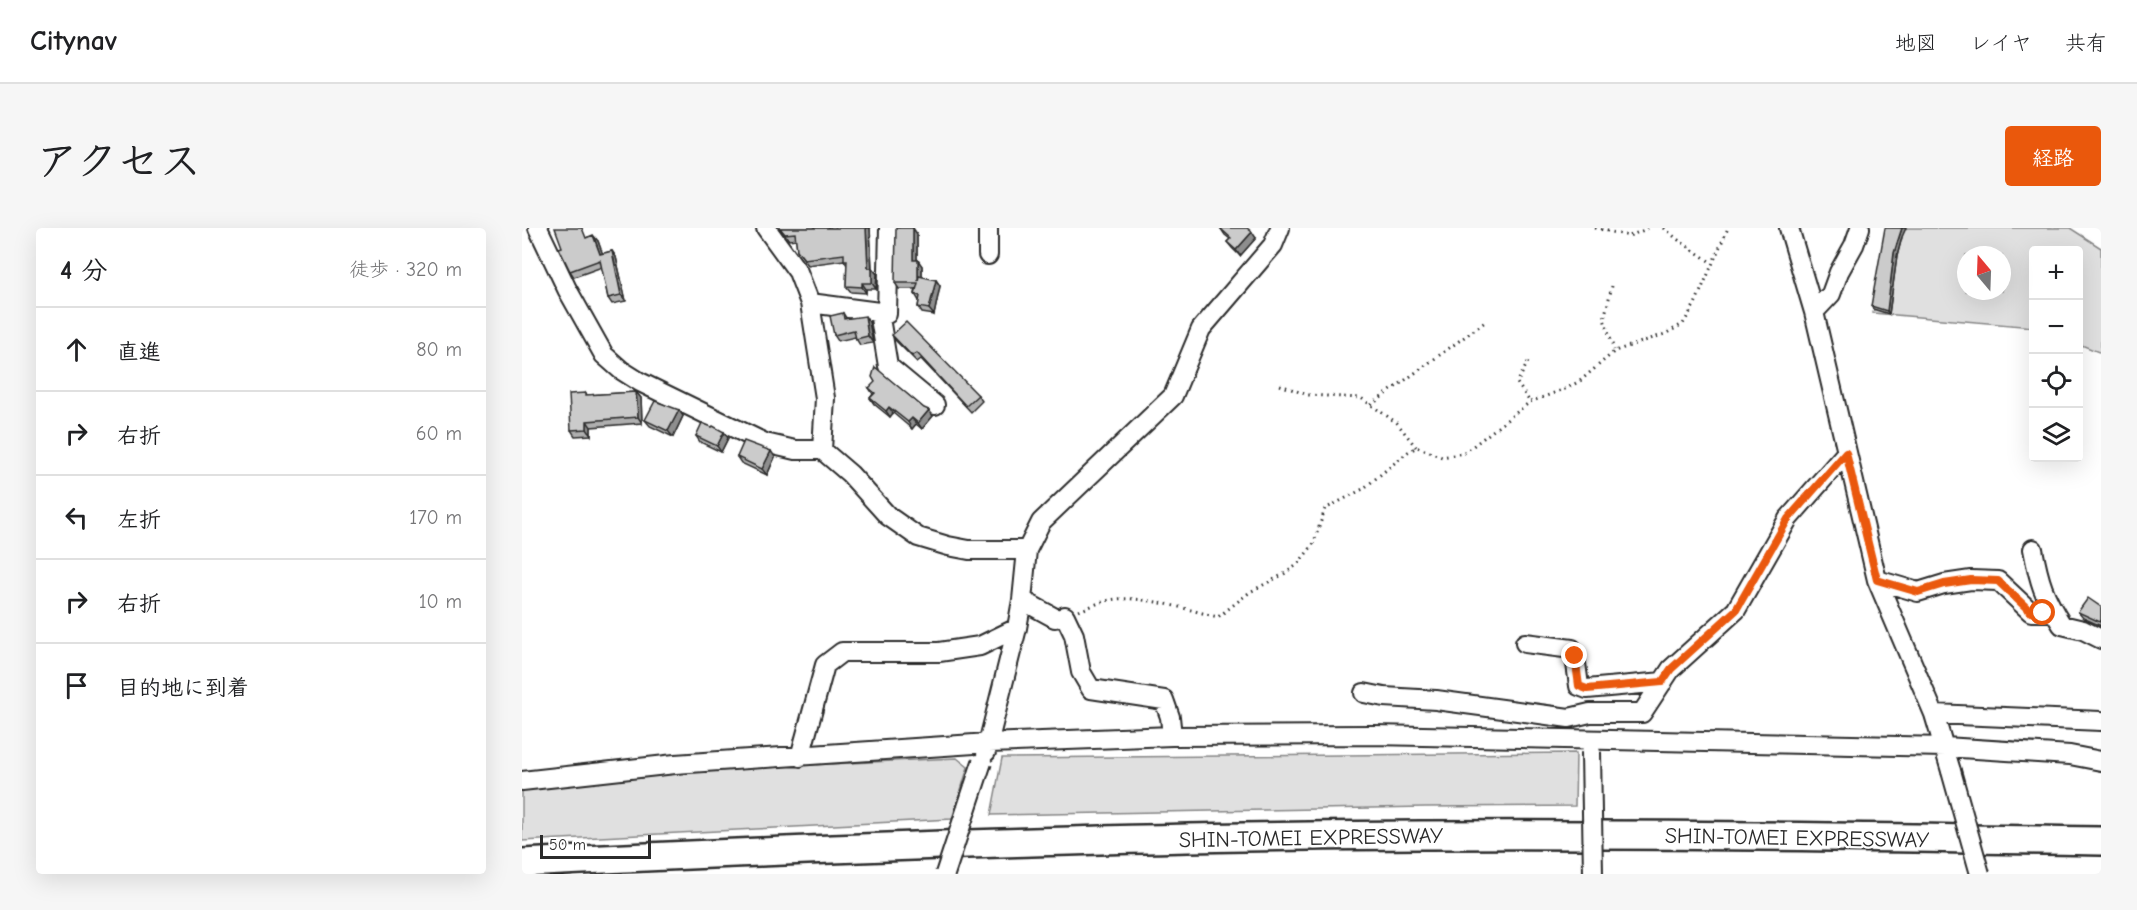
<!DOCTYPE html>
<html lang="ja">
<meta charset="utf-8">
<style>
:root{--surface:#fff;--page:#f6f6f6;--text:#202124;--muted:#757577;--line:#e0e0e0;--accent:#ea580c}
body{margin:0;font-family:"Comic Neue","Klee One",sans-serif;background:var(--page);color:var(--text)}
.controls{position:absolute;right:18px;top:18px;display:grid;overflow:hidden;border-radius:6px;box-shadow:0 6px 24px #0002}
.controls button{width:54px;height:54px;display:grid;place-items:center;padding:0;border:0;border-bottom:2px solid var(--line);background:var(--surface);color:var(--text);font:30px sans-serif}
.compass{position:absolute;left:1435px;top:18px;width:54px;height:54px;border-radius:50%;background:var(--surface);box-shadow:0 6px 24px #0002;rotate:341deg}
.scale{position:absolute;left:18px;bottom:15px;width:111px;box-sizing:border-box;padding-left:6px;border:3px solid #2b2b2b;border-top:0;font-size:16px;line-height:21px;white-space:nowrap;color:#2b2b2b;-webkit-text-stroke:4px #fff;paint-order:stroke}
.stop{position:absolute;width:18px;height:18px;margin:-14px;border:4px solid #ea580c;border-radius:50%;background:#fff}
.stop.end{background:#ea580c;border-color:#fff;box-shadow:0 2px 6px #0008}
.list{margin:0;padding:0;list-style:none}
h2{display:flex;justify-content:space-between;align-items:center;height:78px;margin:0;padding:0 24px;font-size:26px}
h2 small{font-size:20px;font-weight:400;color:var(--muted)}
.list li{display:grid;grid-template-columns:39px 1fr auto;gap:18px;align-items:center;box-sizing:border-box;height:84px;padding:0 24px;border-top:2px solid var(--line)}
.list b{display:block;font-size:22px;white-space:nowrap}
.list em{font-size:20px;font-style:normal;color:var(--muted)}
.icon{flex:none;width:33px;height:33px;fill:none;stroke:currentColor;stroke-width:2;stroke-linecap:round;stroke-linejoin:round}
.map{position:relative;flex:none;width:1579px;height:646px;overflow:hidden;border-radius:6px}
header{display:flex;align-items:center;gap:36px;box-sizing:border-box;height:84px;padding:0 30px;background:var(--surface);border-bottom:2px solid var(--line)}
header strong{font-size:28px}
nav{display:flex;gap:33px;margin-inline-start:auto;font-size:21px}
.intro{display:flex;align-items:center;justify-content:space-between;box-sizing:border-box;height:144px;padding:0 36px}
h1{margin:0;font-size:42px}
.button{padding:15px 27px;border-radius:6px;background:var(--accent);color:#fff;font-size:21px;font-weight:700}
main{display:flex;gap:36px;padding:0 36px}
aside{flex:1;background:var(--surface);border-radius:6px;box-shadow:0 6px 24px #0002}
.map>svg:first-child{display:block}
.green{fill:#e0e0e0;stroke:#868686;stroke-width:1.5;fill-rule:evenodd}
.lines{fill:none;stroke-linecap:round;stroke-linejoin:round}
.minor-casing{stroke:#2b2b2b;stroke-width:22}
.highway-casing{stroke:#2b2b2b;stroke-width:32}
.path{stroke:#2b2b2b;stroke-width:3;stroke-dasharray:1.5 4.5;stroke-linecap:butt}
.minor{stroke:#fff;stroke-width:18}
.highway{stroke:#fff;stroke-width:27}
.minor-bridge-casing{stroke:#2b2b2b;stroke-width:22;stroke-linecap:butt}
.minor-bridge{stroke:#fff;stroke-width:18}
.wall{fill:#afafaf;stroke:#2b2b2b;stroke-width:1.5}
.shaded-wall{fill:#8e8e8e;stroke:#2b2b2b;stroke-width:1.5}
.building{fill:#cbcbcb;stroke:#2b2b2b;stroke-width:1.5}
.route{stroke:#ea580c;stroke-width:8}
.labels{text-anchor:middle;stroke-width:4.5;stroke-linejoin:round;paint-order:stroke}
.street-label{font-size:22px;fill:#2b2b2b;stroke:#fff}
</style>
<header>
<strong>Citynav</strong>
<nav><a>地図</a><a>レイヤ</a><a>共有</a></nav>
</header>
<div class="intro"><h1>アクセス</h1><a class="button">経路</a></div>
<main>
<aside>
<h2>4 分<small>徒歩 · 320 m</small></h2>
<ul class="list">
<li><svg class="icon" aria-label="ahead" viewBox="0 0 24 24"><path d="M12 20V5M6 11l6-6 6 6"/></svg><div><b>直進</b></div><em>80 m</em></li>
<li><svg class="icon" aria-label="right" viewBox="0 0 24 24"><path d="M7 20v-9h11M14 6l5 5-5 5"/></svg><div><b>右折</b></div><em>60 m</em></li>
<li><svg class="icon" aria-label="left" viewBox="0 0 24 24"><path d="M17 20v-9H6M10 6l-5 5 5 5"/></svg><div><b>左折</b></div><em>170 m</em></li>
<li><svg class="icon" aria-label="right" viewBox="0 0 24 24"><path d="M7 20v-9h11M14 6l5 5-5 5"/></svg><div><b>右折</b></div><em>10 m</em></li>
<li><svg class="icon" aria-label="arrive" viewBox="0 0 24 24"><path d="M6 21V4h12l-3 4 3 4H6"/></svg><div><b>目的地に到着</b></div></li>
</ul>
</aside>
<div class="map">
<svg width="1579" height="646" viewBox="0 0 1579 646">
<rect width="100%" height="100%" fill="#fff"/>
<filter id="ink" filterUnits="userSpaceOnUse"><feTurbulence type="fractalNoise" baseFrequency=".0167" numOctaves="2"/><feDisplacementMap in="SourceGraphic" scale="12" xChannelSelector="R" yChannelSelector="G"/><feConvolveMatrix kernelMatrix="1 2 1 2 8 2 1 2 1" color-interpolation-filters="sRGB"/></filter>
<g filter="url(#ink)">
<path class="green" d="M 1370,0 L 1548,0 L 1579,20 L 1579,125 L 1557,116 L 1556,22 L 1512,22 L 1511,99 L 1351,85 ZM 1444,27 L 1480,27 L 1480,63 L 1444,63 Z
M 1054,525 L 1053,578 L 903,579 L 469,587 L 480,530 Z
M 435,530 L 446,539 L 430,591 L 0,613 L 0,557 L 98,546 Z"/>
<g class="lines">
<defs>
<path id="minor" d="M 16,0 L 45,61 L 82,127 L 99,142 L 118,154 L 243,215 L 273,222 L 300,222 L 328,246 L 366,288 L 396,309 L 426,318 L 447,322 L 505,322
M 244,0 L 276,44 L 288,75 L 303,170 L 300,222
M 367,0 L 365,86 L 357,84 L 366,138 L 413,177
M 1267,0 L 1292,84 L 1355,352 L 1412,486 L 1429,543
M 466,27 L 466,0
M 288,75 L 357,84
M 1292,84 L 1309,66 L 1317,44 L 1332,17 L 1338,0
M 1511,321 C 1517,354 1522,369 1540,397 L 1561,402 L 1579,411
M 1355,352 L 1396,364 L 1422,356 L 1449,352 L 1476,353 L 1509,384 L 1532,384
M 500,372 L 533,390
M 543,388 L 552,407 L 559,444 L 569,461 L 642,472 L 648,489 L 650,508
M 1003,415 L 1050,421 L 1053,428 L 1057,458 L 1065,461 L 1141,454
M 842,465 L 862,469 L 914,472 L 1047,490 L 1068,485 L 1120,485 L 1149,441 L 1214,382 L 1266,291 L 1324,225
M 1412,486 L 1579,493
M 464,524 L 495,400 L 500,372 L 505,322 L 519,294 L 651,168 L 679,101 L 751,17 L 758,0
M 278,529 L 303,437 L 320,424 L 417,424 L 458,418 L 495,400
M 0,553 L 153,536 L 467,515 L 650,508 L 852,507 L 1423,519 L 1548,527 L 1579,533"/>
<path id="highway" d="M 0,635 C 240,623 481,613 722,609 C 1007,604 1293,608 1579,613"/>
</defs>
<use href="#minor" class="minor-casing"/>
<use href="#highway" class="highway-casing"/>
<path class="path" d="M 1073,0 L 1107,8 L 1127,0
M 1142,0 L 1155,11 L 1190,35
M 1090,58 L 1082,91 L 1092,122
M 1006,134 L 995,155 L 1008,174
M 758,157 L 786,167 L 839,170 L 875,195 L 894,219
M 849,177 L 963,94
M 557,383 C 567,379 578,374 588,372 C 617,366 667,382 696,389 L 728,364 L 762,346 L 775,337 L 791,317 L 803,281 L 841,261 L 886,224 L 895,219 L 920,229 L 942,225 L 1008,174 L 1043,161 L 1058,153 L 1093,123 L 1143,106 L 1161,96 L 1173,76 L 1206,0"/>
<use href="#minor" class="minor"/>
<use href="#highway" class="highway"/>
<defs>
<path id="minor-bridge" d="M 1069,524 L 1071,646
M 1429,543 L 1458,646
M 423,646 L 460,534"/>
</defs>
<use href="#minor-bridge" class="minor-bridge-casing"/>
<use href="#minor-bridge" class="minor-bridge"/>
</g>
<path class="wall" d="M 258,0 L 348,0 L 350,40 L 355,46 L 354,61 L 344,61 L 344,65 L 329,64 L 324,58 L 325,37 L 322,32 L 286,37 L 275,22 L 274,11 L 267,12 Z
M 699,1 L 734,10 L 718,28 L 710,20 L 705,14 L 708,11 L 703,7 Z
M 395,6 L 395,32 L 400,38 L 400,49 L 414,52 L 418,58 L 412,87 L 400,85 L 396,79 L 397,73 L 393,66 L 394,61 L 377,61 L 373,55 Z
M 66,9 L 76,13 L 80,26 L 90,23 L 94,29 L 104,73 L 90,76 L 86,70 L 80,39 L 52,49 L 48,43 Z
M 1380,9 L 1375,28 L 1367,86 L 1351,81 L 1349,78 Z
M 321,85 L 324,90 L 347,94 L 351,115 L 338,117 L 333,109 L 316,113 L 312,107 Z
M 370,107 L 456,167 L 460,173 L 449,184 L 399,131 L 395,134 L 374,113 Z
M 347,160 L 411,188 L 400,201 L 394,196 L 390,201 L 371,185 L 368,189 L 352,176 L 348,170 L 351,166 Z
M 114,164 L 119,170 L 120,195 L 69,199 L 69,207 L 53,208 L 49,202 L 64,165 L 65,167 Z
M 157,182 L 161,188 L 151,209 L 128,198 L 123,192 Z
M 202,204 L 206,210 L 199,224 L 178,214 L 174,208 Z
M 215,229 L 253,229 L 245,247 L 219,235 Z
M 1579,379 L 1579,398 L 1561,390 L 1556,384 Z"/>
<path class="shaded-wall" d="M 344,0 L 348,0 L 350,46 L 346,40 Z
M 391,0 L 395,6 L 395,38 L 391,32 Z
M 1380,0 L 1384,0 L 1380,9 L 1375,28 L 1367,86 L 1365,83 L 1372,25 L 1378,6 Z
M 730,4 L 734,10 L 718,28 L 714,22 Z
M 71,7 L 76,13 L 83,32 L 78,26 Z
M 90,23 L 94,29 L 104,73 L 99,67 Z
M 396,32 L 400,38 L 400,59 L 396,53 Z
M 350,40 L 355,46 L 354,61 L 350,55 Z
M 414,52 L 418,58 L 412,87 L 407,81 Z
M 340,55 L 344,61 L 344,65 L 340,59 Z
M 343,88 L 347,94 L 351,115 L 346,108 Z
M 114,164 L 119,170 L 120,195 L 116,189 Z
M 367,179 L 371,185 L 368,189 L 364,183 Z
M 157,182 L 161,188 L 151,209 L 146,203 Z
M 407,182 L 411,188 L 400,201 L 396,195 Z
M 390,190 L 394,196 L 390,201 L 386,194 Z
M 65,193 L 69,199 L 69,207 L 65,201 Z
M 202,204 L 206,210 L 199,224 L 195,218 Z
M 249,223 L 253,229 L 245,247 L 240,241 Z"/>
<path class="building" d="M 33,0 L 60,0 L 64,10 L 71,7 L 78,26 L 90,23 L 99,67 L 86,70 L 78,32 L 48,43 L 37,20 L 40,19 Z
M 258,0 L 344,0 L 346,40 L 350,40 L 350,55 L 340,55 L 340,59 L 324,58 L 325,32 L 322,32 L 322,26 L 282,31 L 275,22 L 273,5 L 263,6 Z
M 374,0 L 391,0 L 391,32 L 396,32 L 396,53 L 397,48 L 414,52 L 407,81 L 396,79 L 398,68 L 393,66 L 396,55 L 373,55 Z
M 700,0 L 725,0 L 730,4 L 714,22 L 705,14 L 709,10 L 699,1 Z
M 1363,0 L 1380,0 L 1378,6 L 1372,25 L 1365,83 L 1349,78 Z
M 321,85 L 322,91 L 343,88 L 346,108 L 334,111 L 332,102 L 312,107 L 308,88 Z
M 384,94 L 456,167 L 444,178 L 395,125 L 390,128 L 370,107 Z
M 353,139 L 402,180 L 407,182 L 396,195 L 390,190 L 386,194 L 367,179 L 364,183 L 348,170 L 353,165 L 347,160 L 353,154 L 350,149 Z
M 114,164 L 116,189 L 65,193 L 65,201 L 49,202 L 47,166 L 64,165 L 64,167 Z
M 133,173 L 157,182 L 146,203 L 123,192 Z
M 180,195 L 190,199 L 191,198 L 202,204 L 195,218 L 174,208 Z
M 222,213 L 249,223 L 240,241 L 215,229 Z
M 1566,370 L 1579,379 L 1579,392 L 1578,394 L 1556,384 Z"/>
</g>
<g class="lines" filter="url(#ink)">
<path class="route" d="M 1053,428 L 1057,458 L 1065,461 L 1140,454 L 1149,441 L 1214,382 L 1266,291 L 1324,225 L 1355,352 L 1396,364 L 1422,356 L 1449,352 L 1476,353 L 1509,384 L 1521,385"/>
</g>
<g class="labels">
<g class="street-label">
<text transform="translate(789 609) rotate(-1)" y="8">SHIN-TOMEI EXPRESSWAY</text>
<text transform="translate(1275 609) rotate(1)" y="8">SHIN-TOMEI EXPRESSWAY</text>
</g>
</g>
</svg>
<div class="controls">
<button>+</button>
<button>−</button>
<button><svg class="icon" aria-label="locate" viewBox="0 0 24 24"><circle cx="12" cy="12" r="6"/><path d="M12 2v4M12 18v4M2 12h4M18 12h4"/></svg></button>
<button><svg class="icon" aria-label="layers" viewBox="0 0 24 24"><path d="M12 4l9 5-9 5-9-5zM3 14l9 5 9-5"/></svg></button>
</div>
<svg class="compass" viewBox="-18 -18 36 36"><path d="M0-13l5 13h-10z" fill="#e53935"/><path d="M0 13l5-13h-10z" fill="#757577"/></svg>
<div class="scale">50 m</div>
<div class="stop" style="left:1521px;top:385px"></div>
<div class="stop end" style="left:1053px;top:428px"></div>
</div>
</main>
